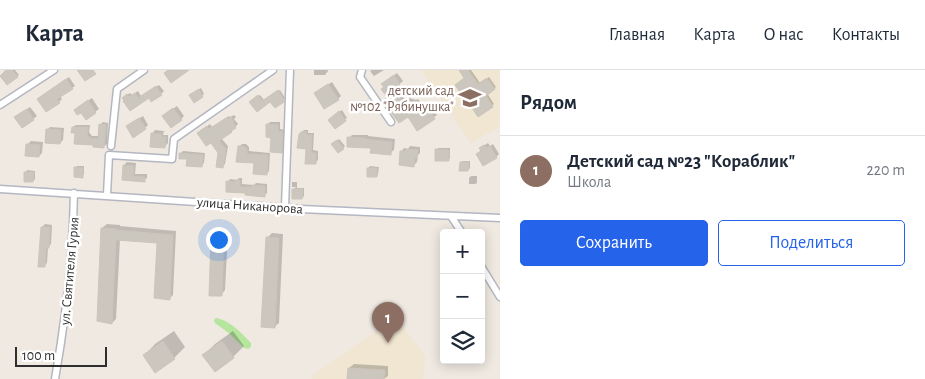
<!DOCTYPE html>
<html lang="ru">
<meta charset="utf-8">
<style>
:root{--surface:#fff;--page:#f6f6f7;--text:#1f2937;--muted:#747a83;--line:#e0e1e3;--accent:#2563eb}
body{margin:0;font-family:"Alegreya Sans",sans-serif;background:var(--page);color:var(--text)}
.controls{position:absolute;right:15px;bottom:15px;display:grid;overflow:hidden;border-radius:5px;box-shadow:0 2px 12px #0003}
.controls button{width:45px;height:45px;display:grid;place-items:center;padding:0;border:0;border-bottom:1px solid var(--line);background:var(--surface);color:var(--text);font:25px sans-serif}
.scale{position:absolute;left:15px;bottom:12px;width:92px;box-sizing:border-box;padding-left:5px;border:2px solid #2e2e2e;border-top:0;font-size:14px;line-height:18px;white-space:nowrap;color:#2e2e2e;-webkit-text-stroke:4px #fff;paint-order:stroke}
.you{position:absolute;left:218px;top:169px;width:18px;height:18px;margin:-12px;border:4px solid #fff;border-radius:50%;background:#1a73e8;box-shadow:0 0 0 8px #1a73e833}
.badge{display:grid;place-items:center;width:32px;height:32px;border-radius:50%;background:var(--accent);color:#fff;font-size:16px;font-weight:700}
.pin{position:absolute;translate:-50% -41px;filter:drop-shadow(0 1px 2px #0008)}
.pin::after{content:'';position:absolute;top:26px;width:18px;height:15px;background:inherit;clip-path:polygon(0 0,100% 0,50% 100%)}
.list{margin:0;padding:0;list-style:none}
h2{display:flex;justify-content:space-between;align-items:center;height:65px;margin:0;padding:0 20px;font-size:21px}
h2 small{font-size:16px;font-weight:400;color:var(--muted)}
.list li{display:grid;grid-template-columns:32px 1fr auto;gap:15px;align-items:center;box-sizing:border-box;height:70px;padding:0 20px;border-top:1px solid var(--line)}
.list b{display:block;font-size:19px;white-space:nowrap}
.list p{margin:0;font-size:16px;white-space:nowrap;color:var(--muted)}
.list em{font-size:16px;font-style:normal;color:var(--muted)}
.actions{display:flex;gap:10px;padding:15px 20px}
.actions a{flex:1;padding:11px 0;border:1px solid var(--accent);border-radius:5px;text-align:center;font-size:18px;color:var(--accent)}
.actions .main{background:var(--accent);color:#fff}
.icon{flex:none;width:28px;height:28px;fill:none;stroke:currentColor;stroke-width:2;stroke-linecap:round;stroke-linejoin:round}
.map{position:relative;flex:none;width:500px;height:309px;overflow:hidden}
header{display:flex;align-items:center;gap:30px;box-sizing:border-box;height:70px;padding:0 25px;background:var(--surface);border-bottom:1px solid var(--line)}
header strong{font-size:24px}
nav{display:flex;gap:28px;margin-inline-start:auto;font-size:18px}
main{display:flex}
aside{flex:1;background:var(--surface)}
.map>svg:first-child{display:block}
.education{fill:#f0e6d1}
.green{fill:#b6e59e}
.shadow{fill:#0003}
.building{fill:#cbc7bf;stroke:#cbc5ba}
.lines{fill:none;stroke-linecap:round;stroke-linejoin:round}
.minor-casing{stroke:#b4b7c1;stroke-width:9}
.minor{stroke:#fff;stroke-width:6}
.labels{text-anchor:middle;stroke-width:5;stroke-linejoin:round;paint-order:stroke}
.education-label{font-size:14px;fill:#785e54;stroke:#fff;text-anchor:end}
.street-label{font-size:14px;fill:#2e2e2e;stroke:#fff}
</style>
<header>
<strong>Карта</strong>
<nav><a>Главная</a><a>Карта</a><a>О нас</a><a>Контакты</a></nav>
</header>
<main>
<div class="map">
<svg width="500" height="309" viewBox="0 0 500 309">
<rect width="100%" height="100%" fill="#efe9e1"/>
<path class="education" d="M 421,0 L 500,0 L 500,56 L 471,73 Z
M 396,248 L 425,286 L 423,309 L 312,309 L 312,306 Z"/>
<path class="green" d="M 215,248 C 228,249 241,262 250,272 L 251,273 L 251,277 L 248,279 L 244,278 L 230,264 L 215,253 L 214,251 Z"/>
<path class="shadow" d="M 8,0 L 15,0 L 19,5 L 17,6 Z
M 314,0 L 328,0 L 328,1 L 325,5 L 314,5 Z
M 372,0 L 384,0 L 374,6 L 370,1 Z
M 460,0 L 471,0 L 480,13 L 489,7 L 496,17 L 487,23 L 494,34 L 479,46 L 483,31 Z
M 397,3 L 403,11 L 397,16 L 406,30 L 409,28 L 416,30 L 418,29 L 426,40 L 432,36 L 437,45 L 417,59 L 408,45 L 385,32 L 388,29 L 388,27 L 385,17 L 386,11 Z
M 69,7 L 75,16 L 60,26 L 62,29 L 59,32 L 39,29 Z
M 332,12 L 341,26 L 338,29 L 315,23 Z
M 159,15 L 164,21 L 161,24 L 149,27 L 130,40 L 127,25 L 130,23 L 132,25 L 138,21 L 141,26 Z
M 201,18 L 204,24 L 194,31 L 192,24 Z
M 280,20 L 285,28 L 283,31 L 271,30 L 257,40 L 253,30 L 260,25 L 264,30 Z
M 92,28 L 99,39 L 86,48 L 78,37 Z
M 177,36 L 184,46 L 181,49 L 167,43 Z
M 30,37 L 37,46 L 33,49 L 19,44 Z
M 342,40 L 347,48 L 335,57 L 331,48 Z
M 234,45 L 236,47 L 234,49 L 238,54 L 231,61 L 221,68 L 228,76 L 225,94 L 222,97 L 220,83 L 212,71 L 198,63 L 210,54 L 212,57 L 229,46 L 230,47 Z
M 143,46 L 148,55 L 145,58 L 130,54 Z
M 103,52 L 108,53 L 107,74 L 104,76 L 76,62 L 73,57 L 76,55 L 90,55 L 89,62 L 92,66 L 99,66 L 100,55 Z
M 270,52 L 280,52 L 280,59 L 285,60 L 284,79 L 282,81 L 272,66 L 267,55 Z
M 50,57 L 64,58 L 63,70 L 60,73 L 47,60 Z
M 155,60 L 164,61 L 163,65 L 168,65 L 168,73 L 165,76 L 152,64 Z
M 304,60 L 308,60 L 308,63 L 314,63 L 313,80 L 318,81 L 318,90 L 315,93 L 301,63 Z
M 352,65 L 368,65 L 368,66 L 395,69 L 394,80 L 390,83 L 349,68 Z
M 339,69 L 345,76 L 343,78 L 335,72 Z
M 31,71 L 43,72 L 42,83 L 39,86 L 27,85 L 28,74 Z
M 488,73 L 490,76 L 493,74 L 499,84 L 496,87 L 478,84 L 481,80 L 480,78 Z
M 242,74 L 246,74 L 249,77 L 249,81 L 270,83 L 269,101 L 266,104 L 239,77 Z
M 410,76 L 420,77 L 420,83 L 418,85 L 417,92 L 414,95 L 401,82 L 404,78 L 408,79 Z
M 438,78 L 450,78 L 450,88 L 448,90 L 436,80 Z
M 183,81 L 205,83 L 204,93 L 201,96 L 180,84 Z
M 463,91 L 470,91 L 470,98 L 468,100 L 461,93 Z
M 127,92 L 136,93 L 135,104 L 147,104 L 147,108 L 144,110 L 123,109 L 124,95 Z
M 77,96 L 84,96 L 84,104 L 82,106 L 75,98 Z
M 370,96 L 379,97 L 378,104 L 377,106 L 368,98 Z
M 27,100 L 35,101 L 35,109 L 33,111 L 26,102 Z
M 471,106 L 477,106 L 477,113 L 475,114 L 469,114 L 469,108 Z
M 239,108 L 242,108 L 242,114 L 254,115 L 256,113 L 267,114 L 267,123 L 264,126 L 246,122 L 228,112 L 230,109 L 237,110 Z
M 292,112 L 297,112 L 297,118 L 304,118 L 304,126 L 302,128 L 294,119 L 296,117 L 292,117 Z
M 45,154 L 52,155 L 51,174 L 48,177 L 47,193 L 44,196 L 42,157 Z
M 107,154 L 120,155 L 120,156 L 176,161 L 173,225 L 169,229 L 158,171 L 120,169 L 116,249 L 112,253 L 102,158 Z
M 216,163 L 228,163 L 225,220 L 221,225 L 212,167 Z
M 272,163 L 283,164 L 279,253 L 274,257 L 267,168 Z
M 174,261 L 185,277 L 174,288 L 145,285 L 155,274 Z
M 233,261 L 244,276 L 233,287 L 204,285 L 215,274 Z
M 354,294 L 388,296 L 388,306 L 384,309 L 360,309 L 349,298 Z"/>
<path class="building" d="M 6,0 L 12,0 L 18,7 L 7,15 L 0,6 Z
M 77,0 L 93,0 L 96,4 L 85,11 Z
M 168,0 L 189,0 L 171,13 L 164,3 Z
M 459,0 L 468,0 L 478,14 L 487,8 L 495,19 L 486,26 L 493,37 L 478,47 L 472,38 L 481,31 L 472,18 L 462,25 L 455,15 L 464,8 Z
M 394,5 L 400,15 L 394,19 L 403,32 L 405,31 L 412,33 L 414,31 L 422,42 L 428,38 L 435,49 L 417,61 L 408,47 L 399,53 L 383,32 L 387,30 L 385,28 L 387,27 L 381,19 L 384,17 L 381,14 Z
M 66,9 L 73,19 L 57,29 L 60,33 L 46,42 L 37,29 Z
M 328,14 L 339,30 L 324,39 L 314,23 Z
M 156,16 L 162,25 L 151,32 L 149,28 L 130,41 L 123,31 L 124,30 L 122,28 L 127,24 L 129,27 L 135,23 L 138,28 Z
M 199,19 L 203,27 L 194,33 L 189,25 Z
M 278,20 L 284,30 L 284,32 L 275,38 L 270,32 L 257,42 L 249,32 L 258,25 L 262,31 Z
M 88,30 L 96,43 L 86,50 L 81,43 L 77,45 L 74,40 Z
M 173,38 L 182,50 L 171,58 L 162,46 Z
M 27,39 L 34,50 L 22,58 L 14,47 Z
M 339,41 L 346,51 L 335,59 L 328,50 Z
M 231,47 L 234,51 L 233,52 L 236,58 L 231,61 L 232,62 L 219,71 L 226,79 L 223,98 L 216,97 L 218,83 L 211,73 L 206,76 L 197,63 L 207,56 L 209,59 L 226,48 L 227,49 Z
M 139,48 L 146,59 L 133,68 L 126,56 Z
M 99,54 L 106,55 L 104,78 L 93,77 L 93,75 L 74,74 L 75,63 L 71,63 L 72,57 L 88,57 L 87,65 L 90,68 L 98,69 Z
M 266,54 L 278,55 L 278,61 L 283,62 L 282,83 L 270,82 L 271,68 L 266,67 Z
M 46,59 L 61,60 L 60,74 L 45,73 Z
M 306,62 L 306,65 L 312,65 L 311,83 L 316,83 L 316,94 L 305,94 L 306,79 L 297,78 L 299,64 L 301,62 Z
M 151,63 L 161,64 L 161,67 L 166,67 L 165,78 L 150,77 Z
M 347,67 L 365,68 L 365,69 L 392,72 L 391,85 L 370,83 L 371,78 L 347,77 Z
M 337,70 L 344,79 L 338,83 L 331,74 Z
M 26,74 L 40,75 L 39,87 L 25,86 Z
M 484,75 L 486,78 L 490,76 L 497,88 L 483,96 L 476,84 L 481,81 L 479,78 Z
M 238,76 L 243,76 L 247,79 L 247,84 L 268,85 L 267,105 L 253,104 L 254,93 L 236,92 Z
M 406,79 L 418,80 L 417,88 L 415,87 L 414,97 L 399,95 L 400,81 L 406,81 Z
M 435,79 L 449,80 L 449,91 L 435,91 Z
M 179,83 L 203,85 L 202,97 L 186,96 L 187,89 L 179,89 Z
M 460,92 L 469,92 L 468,101 L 459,101 Z
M 123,95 L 134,96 L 133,106 L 145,107 L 145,112 L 122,110 Z
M 74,97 L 83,98 L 83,108 L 74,107 Z
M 367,98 L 377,98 L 377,107 L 367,107 Z
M 24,102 L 34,102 L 33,112 L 24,112 Z
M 235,110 L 240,110 L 240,117 L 252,117 L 252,115 L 265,116 L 265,127 L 245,125 L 245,123 L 226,122 L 226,111 L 235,112 Z
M 292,119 L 303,119 L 302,129 L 292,129 Z
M 41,157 L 50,157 L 49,178 L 46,178 L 45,197 L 38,197 Z
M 101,158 L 117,159 L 116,160 L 173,165 L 170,230 L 154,228 L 157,173 L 116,170 L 112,254 L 97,251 Z
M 211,167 L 224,167 L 222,226 L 209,226 Z
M 266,167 L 279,168 L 275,258 L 261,257 Z
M 163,271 L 175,289 L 155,303 L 143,285 Z
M 222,271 L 234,288 L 215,302 L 202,285 Z
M 348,298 L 385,300 L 384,309 L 347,309 Z"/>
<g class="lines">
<defs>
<path id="minor" d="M 362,0 L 360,7 L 391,52
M 0,35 L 54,0
M 111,76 L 117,19 L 144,0
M 0,119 L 301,139 L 500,148
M 107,125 L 109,85 L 172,89 L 174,69 L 273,0
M 285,137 L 290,0
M 451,146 L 462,163
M 481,196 L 500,227
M 55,309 C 66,247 73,186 74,123"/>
</defs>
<use href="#minor" class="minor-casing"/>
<use href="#minor" class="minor"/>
</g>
<defs>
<symbol id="school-bare" viewBox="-9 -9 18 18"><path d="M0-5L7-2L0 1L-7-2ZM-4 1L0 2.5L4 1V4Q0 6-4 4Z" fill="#8d6e63" stroke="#fff" stroke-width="2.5" paint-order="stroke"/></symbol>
</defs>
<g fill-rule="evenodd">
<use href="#school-bare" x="454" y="12" width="32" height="32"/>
</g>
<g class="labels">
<g class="education-label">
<text x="454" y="25">детский сад<tspan x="454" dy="16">№102 "Рябинушка"</tspan></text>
</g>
<g class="street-label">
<text transform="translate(250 135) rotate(4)" y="5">улица Никанорова</text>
<text transform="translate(69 201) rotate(-85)" y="5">ул. Святителя Гурия</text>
</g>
</g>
</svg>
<div class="controls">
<button>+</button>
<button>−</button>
<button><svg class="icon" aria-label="layers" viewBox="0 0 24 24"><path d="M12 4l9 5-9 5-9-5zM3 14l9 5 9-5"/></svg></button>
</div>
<div class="scale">100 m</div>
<div class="you"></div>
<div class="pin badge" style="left:388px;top:273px;background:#8d6e63">1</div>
</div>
<aside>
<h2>Рядом<small></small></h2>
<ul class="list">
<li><span class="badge" style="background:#8d6e63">1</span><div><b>Детский сад №23 &quot;Кораблик&quot;</b><p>Школа</p></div><em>220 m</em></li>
</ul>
<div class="actions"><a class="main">Сохранить</a><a>Поделиться</a></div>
</aside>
</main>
